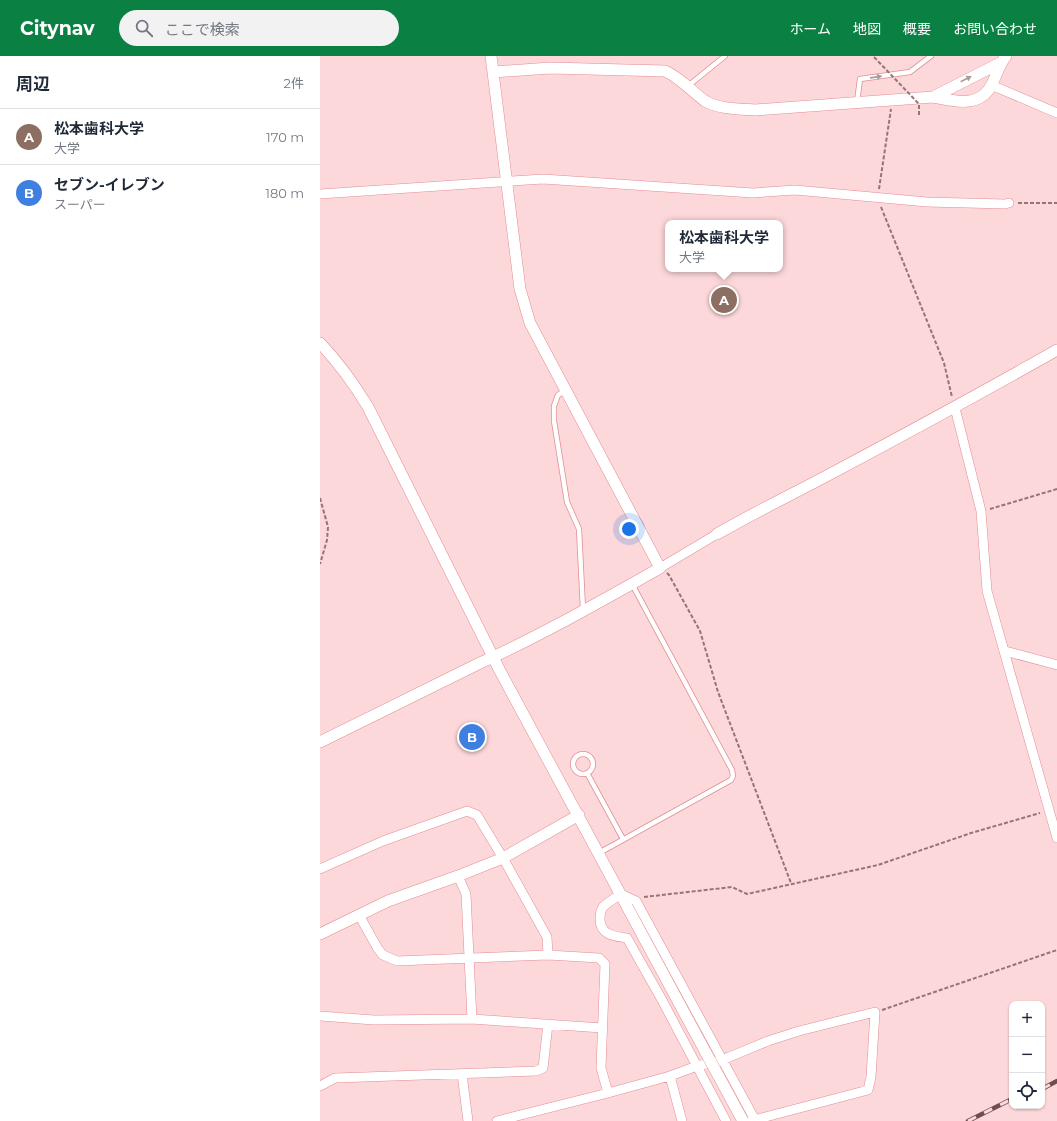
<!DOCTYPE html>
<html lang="ja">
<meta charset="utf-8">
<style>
:root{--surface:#fff;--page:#f2f2f3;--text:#1f2937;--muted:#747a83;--line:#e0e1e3;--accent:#0b8043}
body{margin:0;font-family:Montserrat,"Noto Sans JP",sans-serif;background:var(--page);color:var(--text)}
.controls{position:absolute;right:12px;bottom:12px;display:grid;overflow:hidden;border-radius:8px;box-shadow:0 1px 3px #0004}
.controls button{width:36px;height:36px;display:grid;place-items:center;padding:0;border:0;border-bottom:1px solid var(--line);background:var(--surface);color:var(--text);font:20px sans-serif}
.you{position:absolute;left:309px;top:473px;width:14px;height:14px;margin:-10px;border:3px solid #fff;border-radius:50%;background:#1a73e8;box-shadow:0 0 0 6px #1a73e833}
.badge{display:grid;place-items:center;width:26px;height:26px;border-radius:50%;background:var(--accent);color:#fff;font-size:13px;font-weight:700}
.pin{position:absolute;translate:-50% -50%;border:2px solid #fff;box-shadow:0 1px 4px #0006}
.popup{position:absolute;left:345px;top:164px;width:118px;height:52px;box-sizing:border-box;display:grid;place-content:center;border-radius:8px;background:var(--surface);filter:drop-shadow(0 1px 3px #0005);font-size:13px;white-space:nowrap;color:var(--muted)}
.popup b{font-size:15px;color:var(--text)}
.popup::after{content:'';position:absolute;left:50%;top:100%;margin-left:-8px;border:8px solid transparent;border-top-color:var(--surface)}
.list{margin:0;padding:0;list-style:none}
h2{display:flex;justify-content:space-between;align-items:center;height:52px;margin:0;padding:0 16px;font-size:17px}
h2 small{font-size:13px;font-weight:400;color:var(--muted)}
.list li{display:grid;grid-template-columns:26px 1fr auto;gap:12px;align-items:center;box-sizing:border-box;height:56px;padding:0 16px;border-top:1px solid var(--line)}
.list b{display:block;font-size:15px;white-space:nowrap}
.list p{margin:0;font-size:13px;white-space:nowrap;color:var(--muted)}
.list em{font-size:13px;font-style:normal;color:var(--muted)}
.icon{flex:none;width:22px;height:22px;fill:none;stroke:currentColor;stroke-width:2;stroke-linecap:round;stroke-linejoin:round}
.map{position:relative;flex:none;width:737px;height:1065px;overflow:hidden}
header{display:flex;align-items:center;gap:24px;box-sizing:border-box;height:56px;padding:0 20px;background:var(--accent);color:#fff}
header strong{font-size:19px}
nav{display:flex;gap:22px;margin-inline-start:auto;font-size:14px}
.search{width:280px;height:36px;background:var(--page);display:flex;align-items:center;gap:10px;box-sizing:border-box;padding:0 14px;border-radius:22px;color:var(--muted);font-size:15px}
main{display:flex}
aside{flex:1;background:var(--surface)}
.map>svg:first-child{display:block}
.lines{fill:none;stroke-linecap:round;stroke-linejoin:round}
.service-casing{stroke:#e28d94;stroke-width:6}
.minor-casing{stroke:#e28d94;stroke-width:10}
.tertiary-casing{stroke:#e28d94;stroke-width:12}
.path{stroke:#967376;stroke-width:2;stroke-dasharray:4 2;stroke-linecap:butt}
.service{stroke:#fff;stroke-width:4.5}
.minor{stroke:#fff;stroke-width:9}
.tertiary{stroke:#fff;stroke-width:11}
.rail-casing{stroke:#704d50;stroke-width:4.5}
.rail{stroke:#fdd8da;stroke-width:3;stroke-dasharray:9;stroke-linecap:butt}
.tertiary-bridge-casing{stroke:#e28d94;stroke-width:12;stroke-linecap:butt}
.path-bridge{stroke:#967376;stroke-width:2;stroke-dasharray:4 2;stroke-linecap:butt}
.tertiary-bridge{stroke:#fff;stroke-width:11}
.oneway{fill:#aa9b9c}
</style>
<header>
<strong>Citynav</strong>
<div class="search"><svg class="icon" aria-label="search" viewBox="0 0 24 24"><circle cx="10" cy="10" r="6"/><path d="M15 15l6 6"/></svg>ここで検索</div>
<nav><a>ホーム</a><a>地図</a><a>概要</a><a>お問い合わせ</a></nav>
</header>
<main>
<aside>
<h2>周辺<small>2件</small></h2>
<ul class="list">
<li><span class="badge" style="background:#8d6e63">A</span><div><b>松本歯科大学</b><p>大学</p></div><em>170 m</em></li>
<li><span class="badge" style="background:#3f7fe0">B</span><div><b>セブン-イレブン</b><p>スーパー</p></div><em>180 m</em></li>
</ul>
</aside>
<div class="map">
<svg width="737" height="1065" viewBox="0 0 737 1065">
<rect width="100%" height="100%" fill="#fdd8da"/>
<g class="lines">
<defs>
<path id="service" d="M 368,30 L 405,0
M 537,46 L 540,23 L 590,16 L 611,0
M 246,334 L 238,339 L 234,350 L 234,365 L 247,446 L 259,473 L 263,554
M253 708a10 10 0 1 1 20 0a10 10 0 1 1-20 0Z
M 267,717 L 303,783
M 279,797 L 411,724 L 413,720 L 412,714 L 312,528"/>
<path id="minor" d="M 671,29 L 737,57
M 0,138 L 223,123 L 433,137 L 475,134 L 607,146 L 685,148 L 689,147
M 635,352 L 661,455 L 667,535 L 737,782
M 340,512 L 397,478
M 685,595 L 737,609
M 0,813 L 63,785 L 147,755 L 157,759 L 183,802 L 227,881 L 228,899
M 138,820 L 146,838 L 152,963
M 39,859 L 58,893 L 63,899 L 77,905 L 228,899 L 279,902 L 285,908 L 281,1012 L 288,1037
M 0,960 L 54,964 L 152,963 L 282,972
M 142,1018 L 148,1065
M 350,1020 L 362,1065
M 0,1030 L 15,1022 L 216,1015 L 223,1012 L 228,968
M 177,1065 L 288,1037 L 350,1020 L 377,1010 L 402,1004 L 448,985 L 479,975 L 555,956 L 551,1021 L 548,1034 L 430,1065
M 406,1065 L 342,944 L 307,882 C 294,880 280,879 280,863 C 280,859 281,854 283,851 C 288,846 295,842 301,838 L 316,845 L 435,1064"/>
<path id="tertiary" d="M 174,16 L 230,12 L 345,15 C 361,22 371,35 385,45 C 398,53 420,53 435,54 L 613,41 C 634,45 660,53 672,28 C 677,18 679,9 686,0
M 613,41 L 680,7
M 0,287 C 19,307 34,328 48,351 L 180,615 L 386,997
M 397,478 C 435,456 475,437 514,416 C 589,376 663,336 737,294
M 0,686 L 160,607 C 222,579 281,545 340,512 L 210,267 L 200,233 L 171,0
M 0,878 L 68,845 L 138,820 L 183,802 L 259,759"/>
</defs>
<use href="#service" class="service-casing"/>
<use href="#minor" class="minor-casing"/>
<use href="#tertiary" class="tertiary-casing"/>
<path class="path" d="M 559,133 L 571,53
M 698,147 L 737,147
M 561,151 L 624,307 L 632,341
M 0,442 L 8,471 L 7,484 L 0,508
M 670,453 L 737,433
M 347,517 L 349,519 L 380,575 L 398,636 L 471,827
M 324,841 L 412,831 L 427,838 L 558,809 L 651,777 L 720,757
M 562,954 L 737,894"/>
<use href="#service" class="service"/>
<use href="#minor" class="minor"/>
<use href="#tertiary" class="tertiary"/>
<defs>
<path id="rail" d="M 722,1033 L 737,1025
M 648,1065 L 692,1043"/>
</defs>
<use href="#rail" class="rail-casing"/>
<use href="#rail" class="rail"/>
<defs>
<path id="tertiary-bridge" d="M 386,997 L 423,1065"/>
</defs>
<use href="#tertiary-bridge" class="tertiary-bridge-casing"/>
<path class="path-bridge" d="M 554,1 L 599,48 L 599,60"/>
<use href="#tertiary-bridge" class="tertiary-bridge"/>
</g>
<defs><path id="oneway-solid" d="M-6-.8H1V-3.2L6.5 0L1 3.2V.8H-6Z"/></defs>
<g class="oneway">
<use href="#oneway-solid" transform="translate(556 21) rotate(-8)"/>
<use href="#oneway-solid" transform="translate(646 23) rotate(-27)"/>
</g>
</svg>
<div class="controls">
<button>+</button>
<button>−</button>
<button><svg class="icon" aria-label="locate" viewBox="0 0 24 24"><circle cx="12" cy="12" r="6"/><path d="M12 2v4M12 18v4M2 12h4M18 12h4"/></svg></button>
</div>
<div class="you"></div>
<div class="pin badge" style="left:404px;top:244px;background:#8d6e63">A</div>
<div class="popup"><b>松本歯科大学</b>大学</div>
<div class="pin badge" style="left:152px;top:681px;background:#3f7fe0">B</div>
</div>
</main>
